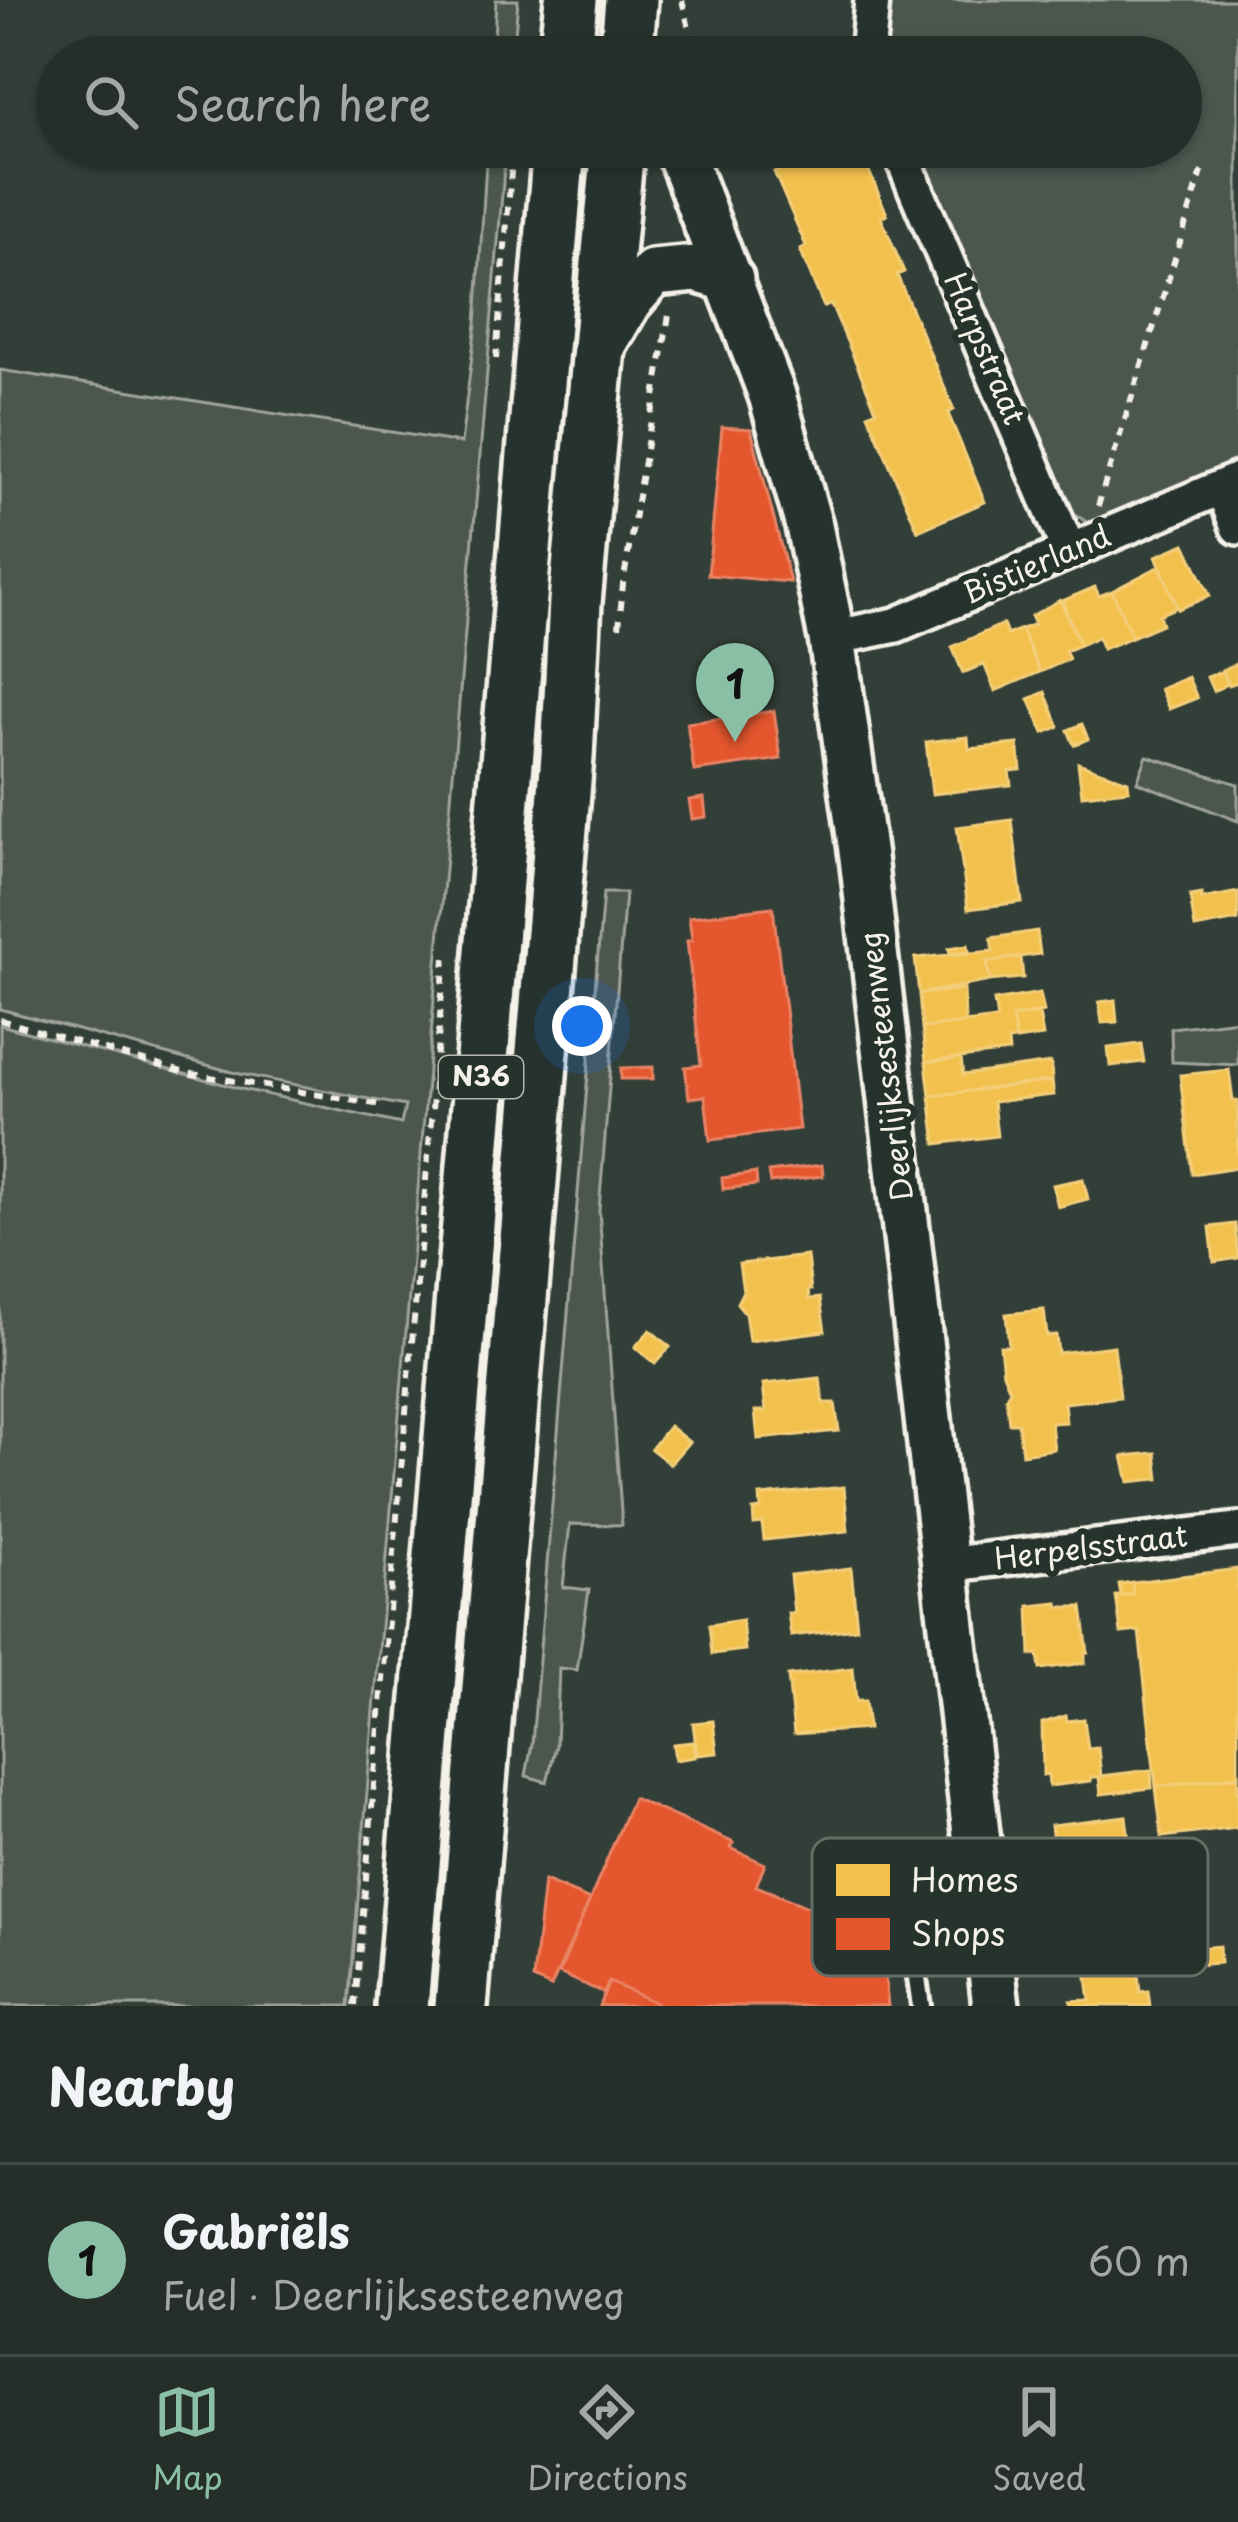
<!DOCTYPE html>
<meta charset="utf-8">
<style>
:root{--surface:#262e2a;--page:#323a36;--text:#f1f3f6;--muted:#a4a8a8;--line:#424a47;--accent:#8abfa5}
body{margin:0;font-family:"Playpen Sans",sans-serif;background:var(--page);color:var(--text)}
.you{position:absolute;left:582px;top:1026px;width:42px;height:42px;margin:-30px;border:9px solid #fff;border-radius:50%;background:#1a73e8;box-shadow:0 0 0 18px #1a73e833}
.badge{display:grid;place-items:center;width:78px;height:78px;border-radius:50%;background:var(--accent);color:#111;font-size:39px;font-weight:700}
.pin{position:absolute;translate:-50% -99px;filter:drop-shadow(0 3px 6px #0008)}
.pin::after{content:'';position:absolute;top:63px;width:42px;height:36px;background:inherit;clip-path:polygon(0 0,100% 0,50% 100%)}
.list{margin:0;padding:0;list-style:none}
h2{display:flex;justify-content:space-between;align-items:center;height:156px;margin:0;padding:0 48px;font-size:51px}
h2 small{font-size:39px;font-weight:400;color:var(--muted)}
.list li{display:grid;grid-template-columns:78px 1fr auto;gap:36px;align-items:center;box-sizing:border-box;height:192px;padding:0 48px;border-top:3px solid var(--line)}
.list b{display:block;font-size:45px;white-space:nowrap}
.list p{margin:0;font-size:39px;white-space:nowrap;color:var(--muted)}
.list em{font-size:39px;font-style:normal;color:var(--muted)}
.icon{flex:none;width:66px;height:66px;fill:none;stroke:currentColor;stroke-width:2;stroke-linecap:round;stroke-linejoin:round}
.map{position:relative;flex:none;width:1238px;height:2006px;overflow:hidden}
.search{position:absolute;background:var(--surface);box-shadow:0 3px 9px #0004;left:36px;right:36px;top:36px;height:132px;display:flex;align-items:center;gap:30px;box-sizing:border-box;padding:0 42px;border-radius:66px;color:var(--muted);font-size:45px}
.sheet{height:348px;background:var(--surface)}
nav{display:flex;justify-content:space-around;align-items:center;box-sizing:border-box;height:168px;border-top:3px solid var(--line);background:var(--surface);font-size:33px;color:var(--muted)}
nav a{display:grid;justify-items:center;gap:6px}
nav .on{color:var(--accent)}
.map>svg:first-child{display:block}
.green{fill:#4c564f;stroke:#a0a49c;stroke-width:3}
.homes{fill:#f2c14e;stroke:#f3cf7c;stroke-width:3}
.shops{fill:#e4572e;stroke:#e98566;stroke-width:3}
.lines{fill:none;stroke-linecap:round;stroke-linejoin:round}
.lane-casing{stroke:#f4f1e8;stroke-width:26}
.street-casing{stroke:#f4f1e8;stroke-width:42}
.secondary-casing{stroke:#f4f1e8;stroke-width:54}
.primary-casing{stroke:#f4f1e8;stroke-width:60}
.path{stroke:#f4f1e8;stroke-width:6;stroke-dasharray:9 9;stroke-linecap:butt}
.lane{stroke:#26332d;stroke-width:16}
.street{stroke:#26332d;stroke-width:33}
.secondary{stroke:#26332d;stroke-width:45}
.primary{stroke:#26332d;stroke-width:51}
.labels{text-anchor:middle;stroke-width:12;stroke-linejoin:round;paint-order:stroke}
.shield{fill:#26332d;stroke:#b6b8b0;stroke-width:3}
.shield-label{font-size:27px;font-weight:bold;fill:#f4f1e8}
.street-label{font-size:30px;fill:#f4f1e8;stroke:#26332d}
.key{fill:#26332d;stroke:#646c65;stroke-width:3}
.key-label{font-size:33px;fill:#f4f1e8}
</style>
<div class="map">
<svg width="1238" height="2006" viewBox="0 0 1238 2006">
<rect width="100%" height="100%" fill="#323e38"/>
<filter id="ink" filterUnits="userSpaceOnUse"><feTurbulence type="fractalNoise" baseFrequency=".00833" numOctaves="2"/><feDisplacementMap in="SourceGraphic" scale="24" xChannelSelector="R" yChannelSelector="G"/><feConvolveMatrix kernelMatrix="1 2 1 2 8 2 1 2 1" color-interpolation-filters="sRGB"/></filter>
<g filter="url(#ink)">
<path class="green" d="M 496,0 L 518,0 L 513,57 L 493,57 Z
M 883,0 L 1238,0 L 1238,461 L 1088,523 L 1074,513 L 916,147 L 1181,147 L 1181,57 L 881,57 Z
M 487,147 L 506,147 L 349,2006 L 0,2006 L 0,1025 L 242,1089 L 401,1124 L 405,1106 L 240,1074 L 0,1009 L 0,370 L 461,443 L 476,324 Z
M 1147,756 L 1238,784 L 1238,821 L 1137,782 Z
M 603,893 L 625,893 L 599,1210 L 622,1525 L 570,1524 L 563,1587 L 589,1590 L 577,1670 L 559,1668 L 556,1746 L 547,1782 L 526,1776 L 532,1744 Z
M 1238,1020 L 1238,1065 L 1172,1062 L 1171,1028 Z"/>
<path class="homes" d="M 833,147 L 859,147 L 887,214 L 881,217 L 904,272 L 897,275 L 954,410 L 948,413 L 985,502 L 918,531 L 868,414 L 876,410 L 831,304 L 824,307 L 800,250 L 806,246 L 774,172 Z
M 1185,544 L 1210,596 L 1178,609 L 1156,556 Z
M 1160,566 L 1177,607 L 1159,615 L 1162,624 L 1132,637 L 1112,591 Z
M 1095,587 L 1099,596 L 1112,591 L 1132,637 L 1103,649 L 1098,637 L 1080,645 L 1062,601 Z
M 1060,600 L 1080,645 L 1065,651 L 1069,659 L 1040,672 L 1021,629 L 1035,624 L 1031,616 Z
M 1003,624 L 1007,635 L 1021,629 L 1040,672 L 995,691 L 984,664 L 963,673 L 952,647 Z
M 1238,663 L 1238,682 L 1229,685 L 1222,670 Z
M 1223,671 L 1228,684 L 1213,691 L 1207,677 Z
M 1188,677 L 1197,698 L 1169,709 L 1160,689 Z
M 1045,692 L 1059,727 L 1044,733 L 1029,699 Z
M 1082,724 L 1088,739 L 1074,745 L 1068,730 Z
M 968,737 L 969,749 L 1018,744 L 1021,770 L 1009,771 L 1011,785 L 932,794 L 926,742 Z
M 1078,763 L 1128,781 L 1129,790 L 1082,795 Z
M 1012,820 L 1022,902 L 968,909 L 957,827 Z
M 1238,892 L 1238,920 L 1195,928 L 1190,896 L 1202,894 L 1202,899 Z
M 1037,931 L 1040,954 L 987,962 L 990,981 L 919,994 L 915,958 L 993,951 L 991,938 Z
M 968,945 L 969,952 L 950,954 L 949,948 Z
M 1021,957 L 1023,978 L 990,981 L 987,962 Z
M 964,989 L 965,1023 L 922,1028 L 919,994 Z
M 1040,993 L 1044,1012 L 1012,1017 L 1016,1040 L 1008,1041 L 1009,1052 L 926,1062 L 922,1028 L 997,1019 L 994,1001 Z
M 1115,1000 L 1117,1022 L 1102,1023 L 1099,1002 Z
M 1039,1013 L 1043,1036 L 1016,1040 L 1012,1017 Z
M 1141,1044 L 1144,1062 L 1110,1066 L 1108,1048 Z
M 961,1058 L 963,1075 L 1051,1063 L 1052,1081 L 930,1096 L 926,1062 Z
M 1229,1070 L 1233,1101 L 1238,1101 L 1238,1167 L 1192,1174 L 1180,1075 Z
M 1052,1081 L 1054,1095 L 993,1102 L 997,1136 L 936,1144 L 930,1096 Z
M 1083,1179 L 1088,1199 L 1058,1207 L 1053,1185 Z
M 1235,1224 L 1238,1258 L 1214,1262 L 1210,1227 Z
M 807,1256 L 811,1290 L 808,1290 L 809,1299 L 820,1298 L 825,1331 L 749,1341 L 745,1313 L 737,1303 L 743,1291 L 739,1264 Z
M 1044,1310 L 1047,1336 L 1056,1335 L 1058,1353 L 1114,1346 L 1120,1397 L 1064,1403 L 1066,1422 L 1051,1423 L 1054,1449 L 1022,1454 L 1018,1423 L 1009,1423 L 1006,1397 L 1010,1390 L 1003,1373 L 1000,1346 L 1009,1346 L 1006,1314 Z
M 650,1330 L 670,1347 L 655,1364 L 635,1347 Z
M 820,1378 L 823,1403 L 835,1403 L 839,1431 L 758,1439 L 755,1411 L 766,1411 L 763,1384 Z
M 669,1426 L 689,1442 L 670,1464 L 651,1449 Z
M 1156,1453 L 1159,1479 L 1129,1482 L 1123,1456 Z
M 844,1487 L 848,1531 L 764,1540 L 762,1523 L 754,1524 L 753,1510 L 761,1509 L 760,1496 Z
M 851,1568 L 857,1628 L 791,1636 L 788,1613 L 794,1613 L 790,1575 Z
M 1238,1569 L 1238,1776 L 1156,1787 L 1139,1631 L 1121,1633 L 1116,1596 L 1133,1594 L 1132,1582 Z
M 1132,1582 L 1133,1594 L 1121,1596 L 1119,1584 Z
M 1058,1603 L 1059,1607 L 1082,1607 L 1088,1653 L 1085,1653 L 1085,1663 L 1040,1669 L 1038,1654 L 1031,1655 L 1029,1606 Z
M 742,1620 L 745,1650 L 712,1654 L 709,1625 Z
M 853,1668 L 856,1701 L 865,1701 L 868,1729 L 794,1734 L 788,1676 Z
M 1066,1716 L 1067,1721 L 1084,1719 L 1088,1749 L 1098,1748 L 1101,1776 L 1151,1770 L 1152,1788 L 1101,1794 L 1099,1777 L 1091,1777 L 1091,1781 L 1049,1786 L 1048,1774 L 1043,1775 L 1042,1723 Z
M 713,1721 L 717,1753 L 697,1755 L 693,1723 Z
M 693,1742 L 695,1757 L 675,1760 L 673,1744 Z
M 1238,1776 L 1238,1828 L 1162,1837 L 1156,1787 Z
M 1126,1816 L 1129,1841 L 1054,1850 L 1051,1825 Z
M 1219,1946 L 1220,1963 L 1184,1966 L 1183,1949 Z
M 1137,1965 L 1140,1992 L 1148,1991 L 1150,2006 L 1072,2006 L 1071,2001 L 1090,2000 L 1086,1971 Z"/>
<path class="shops" d="M 722,427 L 751,429 L 790,582 L 708,575 Z
M 774,711 L 781,759 L 694,771 L 687,723 Z
M 704,798 L 706,817 L 692,819 L 689,800 Z
M 773,907 L 799,1129 L 710,1140 L 705,1096 L 689,1098 L 685,1067 L 701,1065 L 687,941 L 692,940 L 689,917 Z
M 653,1067 L 653,1079 L 621,1079 L 621,1068 Z
M 822,1165 L 823,1176 L 770,1183 L 768,1172 Z
M 756,1173 L 757,1185 L 723,1189 L 722,1178 Z
M 633,1798 L 734,1843 L 731,1848 L 765,1864 L 756,1886 L 845,1922 L 845,1929 L 880,1925 L 888,2006 L 663,2006 L 609,1982 L 604,1993 L 559,1973 Z
M 544,1881 L 590,1900 L 551,1987 L 533,1979 Z
M 609,1982 L 663,2006 L 599,2006 Z"/>
<g class="lines">
<defs>
<path id="lane" d="M 812,57 L 868,53
M 921,2006 L 906,1900 L 978,1891"/>
<path id="street" d="M 867,57 L 872,0
M 898,147 L 1069,551
M 1222,487 L 1238,527
M 832,638 L 896,625 L 1238,480
M 945,1565 L 1238,1530"/>
<path id="secondary" d="M 678,147 L 772,395 L 809,526 L 832,638 L 863,857 L 996,2006
M 600,350 L 627,303 L 653,273 L 696,269 L 730,279"/>
<path id="primary" d="M 565,57 L 571,0
M 626,57 L 631,0
M 402,2006 L 559,147
M 461,2006 L 567,757 L 575,602 L 618,147"/>
</defs>
<use href="#lane" class="lane-casing"/>
<use href="#street" class="street-casing"/>
<use href="#secondary" class="secondary-casing"/>
<use href="#primary" class="primary-casing"/>
<path class="path" d="M 682,0 L 696,57
M 667,37 L 681,37 L 692,45
M 496,359 L 513,147
M 1098,506 L 1204,165
M 619,627 L 623,584 L 669,315
M 0,1020 L 186,1073 L 381,1105
M 355,2006 L 445,958"/>
<use href="#lane" class="lane"/>
<use href="#street" class="street"/>
<use href="#secondary" class="secondary"/>
<use href="#primary" class="primary"/>
</g>
</g>
<g class="labels">
<rect class="shield" x="439" y="1056" width="84" height="42" rx="9"/>
<g class="shield-label">
<text x="481" y="1086">N36</text>
</g>
<g class="street-label">
<text transform="translate(984 349) rotate(67)" y="10">Harpstraat</text>
<text transform="translate(1037 565) rotate(-23)" y="10">Bistierland</text>
<text transform="translate(887 1066) rotate(-97)" y="10">Deerlijksesteenweg</text>
<text transform="translate(1091 1548) rotate(-7)" y="10">Herpelsstraat</text>
</g>
</g>
<rect x="812" y="1838" width="396" height="138" rx="18" class="key"/>
<rect x="836" y="1864" width="54" height="32" fill="#f2c14e"/>
<rect x="836" y="1918" width="54" height="32" fill="#e4572e"/>
<g class="key-label">
<text x="911" y="1892">Homes</text>
<text x="911" y="1946">Shops</text>
</g>
</svg>
<div class="you"></div>
<div class="pin badge" style="left:735px;top:742px">1</div>
<div class="search"><svg class="icon" aria-label="search" viewBox="0 0 24 24"><circle cx="10" cy="10" r="6"/><path d="M15 15l6 6"/></svg>Search here</div>
</div>
<section class="sheet">
<h2>Nearby<small></small></h2>
<ul class="list">
<li><span class="badge">1</span><div><b>Gabriëls</b><p>Fuel · Deerlijksesteenweg</p></div><em>60 m</em></li>
</ul>
</section>
<nav>
<a class="on"><svg class="icon" aria-label="map" viewBox="0 0 24 24"><path d="M3 6l6-2 6 2 6-2v14l-6 2-6-2-6 2zM9 4v14M15 6v14"/></svg>Map</a>
<a><svg class="icon" aria-label="directions" viewBox="0 0 24 24"><path d="M12 3l9 9-9 9-9-9zM9 14v-3h6M13 9l2 2-2 2"/></svg>Directions</a>
<a><svg class="icon" aria-label="saved" viewBox="0 0 24 24"><path d="M7 4h10v16l-5-4-5 4z"/></svg>Saved</a>
</nav>
